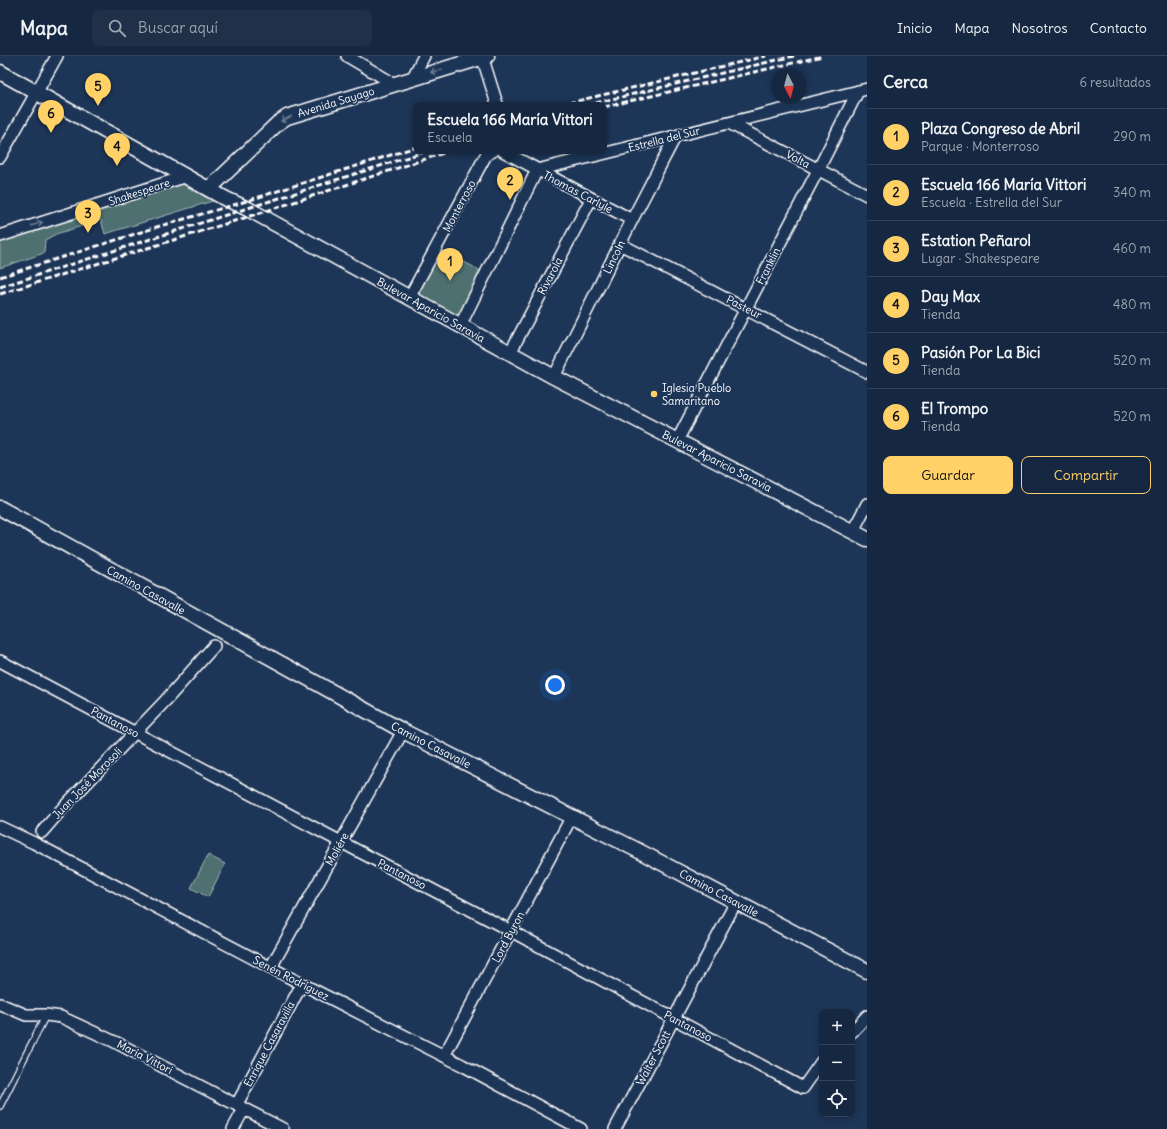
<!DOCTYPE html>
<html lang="es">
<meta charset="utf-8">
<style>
:root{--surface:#162841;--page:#1f3048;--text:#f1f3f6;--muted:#9ea6b1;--line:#35445a;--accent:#ffd166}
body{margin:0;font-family:Delius,sans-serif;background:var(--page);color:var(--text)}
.controls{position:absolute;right:12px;bottom:12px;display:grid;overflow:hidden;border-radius:8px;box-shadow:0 2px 6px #0003}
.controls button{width:36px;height:36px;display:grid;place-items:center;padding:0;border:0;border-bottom:1px solid var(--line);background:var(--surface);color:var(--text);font:20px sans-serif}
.compass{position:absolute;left:771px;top:12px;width:36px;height:36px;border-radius:50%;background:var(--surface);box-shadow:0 2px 6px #0003;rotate:173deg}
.you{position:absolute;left:555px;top:629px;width:14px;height:14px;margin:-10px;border:3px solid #fff;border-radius:50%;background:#1a73e8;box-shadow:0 0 0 6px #1a73e833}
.badge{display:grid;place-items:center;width:26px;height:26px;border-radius:50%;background:var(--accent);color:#111;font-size:13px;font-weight:700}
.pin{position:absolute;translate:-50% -33px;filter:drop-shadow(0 1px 2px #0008)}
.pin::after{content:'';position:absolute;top:21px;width:14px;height:12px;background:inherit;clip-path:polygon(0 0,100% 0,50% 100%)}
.popup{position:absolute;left:413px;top:46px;width:194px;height:52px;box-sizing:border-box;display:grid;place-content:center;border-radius:8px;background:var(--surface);filter:drop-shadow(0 1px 3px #0005);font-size:13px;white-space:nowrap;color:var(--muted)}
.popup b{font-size:15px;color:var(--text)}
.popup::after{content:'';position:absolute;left:50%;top:100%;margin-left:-8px;border:8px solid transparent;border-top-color:var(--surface)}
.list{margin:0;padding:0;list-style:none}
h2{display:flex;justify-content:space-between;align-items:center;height:52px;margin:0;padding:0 16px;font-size:17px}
h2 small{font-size:13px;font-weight:400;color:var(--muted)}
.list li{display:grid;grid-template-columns:26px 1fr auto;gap:12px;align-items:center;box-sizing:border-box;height:56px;padding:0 16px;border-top:1px solid var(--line)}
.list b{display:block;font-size:15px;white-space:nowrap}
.list p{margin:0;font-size:13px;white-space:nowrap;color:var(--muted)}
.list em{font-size:13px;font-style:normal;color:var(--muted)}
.actions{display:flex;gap:8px;padding:12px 16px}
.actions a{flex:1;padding:9px 0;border:1px solid var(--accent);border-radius:8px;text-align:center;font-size:14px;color:var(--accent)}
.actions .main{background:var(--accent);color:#111}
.icon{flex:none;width:22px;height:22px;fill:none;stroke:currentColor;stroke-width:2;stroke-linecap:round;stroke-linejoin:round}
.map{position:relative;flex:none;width:867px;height:1073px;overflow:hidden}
header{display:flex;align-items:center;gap:24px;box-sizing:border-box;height:56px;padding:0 20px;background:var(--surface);border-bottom:1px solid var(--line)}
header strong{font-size:19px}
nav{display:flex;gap:22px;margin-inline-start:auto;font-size:14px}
.search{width:280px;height:36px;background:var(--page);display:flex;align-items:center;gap:10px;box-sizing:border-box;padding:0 14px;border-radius:8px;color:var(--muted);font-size:15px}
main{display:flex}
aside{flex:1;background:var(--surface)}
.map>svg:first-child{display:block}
.green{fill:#507070;stroke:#a8b8b8}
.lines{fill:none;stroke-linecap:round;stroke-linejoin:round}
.service-casing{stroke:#fff;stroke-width:8}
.minor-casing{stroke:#fff;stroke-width:14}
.tertiary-casing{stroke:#fff;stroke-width:17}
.service{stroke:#1d3557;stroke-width:5.5}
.minor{stroke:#1d3557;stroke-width:11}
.tertiary{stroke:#1d3557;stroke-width:14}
.rail{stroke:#fff;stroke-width:3;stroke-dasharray:6 3;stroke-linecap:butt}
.oneway{stroke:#6c7c92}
.poi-dot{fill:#ffd166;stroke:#1d3557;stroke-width:1.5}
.labels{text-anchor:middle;stroke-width:3.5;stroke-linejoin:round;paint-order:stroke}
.street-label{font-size:11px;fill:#fff;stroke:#1d3557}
.poi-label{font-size:11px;fill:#fff;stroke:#1d3557;text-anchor:start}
</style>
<header>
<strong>Mapa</strong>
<div class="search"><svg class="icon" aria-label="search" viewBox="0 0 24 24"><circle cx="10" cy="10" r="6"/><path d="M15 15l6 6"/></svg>Buscar aquí</div>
<nav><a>Inicio</a><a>Mapa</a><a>Nosotros</a><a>Contacto</a></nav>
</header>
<main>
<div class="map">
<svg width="867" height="1073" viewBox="0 0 867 1073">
<rect width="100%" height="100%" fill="#1d3557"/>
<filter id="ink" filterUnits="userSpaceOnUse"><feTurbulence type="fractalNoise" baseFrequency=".025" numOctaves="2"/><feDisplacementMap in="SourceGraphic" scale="8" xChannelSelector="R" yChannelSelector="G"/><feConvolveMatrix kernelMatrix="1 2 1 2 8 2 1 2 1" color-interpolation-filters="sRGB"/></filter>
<g filter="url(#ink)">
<path class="green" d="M 183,125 L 219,143 L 105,178 L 101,164 L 56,178 L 45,184 L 44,197 L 0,212 L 0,183 Z
M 440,193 L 483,216 L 459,261 L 416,239 Z
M 208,799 L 225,808 L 208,841 L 191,832 Z"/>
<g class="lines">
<defs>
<path id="service" d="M 0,1050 L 46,959"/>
<path id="minor" d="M 347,0 L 394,28
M 482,0 L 497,48
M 412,23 L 424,0
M 729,67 L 867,139
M 503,95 L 632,164
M 0,101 L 57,0
M 0,180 L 187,120
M 620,188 L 867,316
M 409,242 L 486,99 L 493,95
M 460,270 L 537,114 L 867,33
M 510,297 L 591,143
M 554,321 L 632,164 L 675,81
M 677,385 L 818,114 L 858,35
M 853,475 L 867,448
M 0,605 L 341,786 L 511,875 L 803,1032 L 822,1005
M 0,771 L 34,787 L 302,928 L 462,1009 L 581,1073
M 42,776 L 61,754 L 166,644 L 214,590
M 271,911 L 403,675
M 0,948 L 26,959 L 46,959 L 61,961 L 115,986 L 283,1073
M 852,976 L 867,960
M 444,1000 L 571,762
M 237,1048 L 302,928
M 233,1073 L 244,1053
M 615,1073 L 736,846"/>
<path id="tertiary" d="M 0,16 L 226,143 L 248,153 L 554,321 L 867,483
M 209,133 L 278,67 L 287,61 L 487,0
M 0,452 L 403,675 L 639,795 L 867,915"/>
</defs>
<use href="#service" class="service-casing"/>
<use href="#minor" class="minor-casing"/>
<use href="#tertiary" class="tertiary-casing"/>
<use href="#service" class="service"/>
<use href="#minor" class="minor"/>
<use href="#tertiary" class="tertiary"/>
<path class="rail" d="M 560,49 L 766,0
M 587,49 L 794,0
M 604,51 L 823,0
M 0,221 L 160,170 L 237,148 L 416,91
M 0,231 L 427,95
M 0,238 L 257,158 L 450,95"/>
</g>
<defs><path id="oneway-shaft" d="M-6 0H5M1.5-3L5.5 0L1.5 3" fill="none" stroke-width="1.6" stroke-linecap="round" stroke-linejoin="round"/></defs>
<g class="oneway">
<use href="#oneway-shaft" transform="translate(436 15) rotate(163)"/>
<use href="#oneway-shaft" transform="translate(286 63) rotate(153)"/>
<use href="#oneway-shaft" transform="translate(37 168) rotate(-18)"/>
</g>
</g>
<circle class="poi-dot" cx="654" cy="338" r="4"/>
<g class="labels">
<g class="street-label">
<text transform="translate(336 46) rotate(-17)" y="4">Avenida Sayago</text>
<text transform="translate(664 83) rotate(-14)" y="4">Estrella del Sur</text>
<text transform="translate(798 103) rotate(28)" y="4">Volta</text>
<text transform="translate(139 136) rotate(-18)" y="4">Shakespeare</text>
<text transform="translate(578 136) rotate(28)" y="4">Thomas Carlyle</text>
<text transform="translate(459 150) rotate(-62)" y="4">Monterroso</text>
<text transform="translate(614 201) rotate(-64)" y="4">Lincoln</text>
<text transform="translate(768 210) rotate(-63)" y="4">Franklin</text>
<text transform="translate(550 220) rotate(-62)" y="4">Rivarola</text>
<text transform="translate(744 251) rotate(27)" y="4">Pasteur</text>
<text transform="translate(431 254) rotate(29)" y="4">Bulevar Aparicio Saravia</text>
<text transform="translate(717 405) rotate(27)" y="4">Bulevar Aparicio Saravia</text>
<text transform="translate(146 534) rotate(29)" y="4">Camino Casavalle</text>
<text transform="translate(115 666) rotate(28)" y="4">Pantanoso</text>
<text transform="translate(431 689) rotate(27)" y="4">Camino Casavalle</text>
<text transform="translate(87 727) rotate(-46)" y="4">Juan José Morosoli</text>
<text transform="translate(337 793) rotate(-61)" y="4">Moliére</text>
<text transform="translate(402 818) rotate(27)" y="4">Pantanoso</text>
<text transform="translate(719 837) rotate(28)" y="4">Camino Casavalle</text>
<text transform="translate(508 881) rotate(-62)" y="4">Lord Byron</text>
<text transform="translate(291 922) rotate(27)" y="4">Senén Rodríguez</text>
<text transform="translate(688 970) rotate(28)" y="4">Pantanoso</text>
<text transform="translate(269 988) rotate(-62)" y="4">Enrique Casaravilla</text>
<text transform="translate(145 1001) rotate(27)" y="4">María Vittori</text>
<text transform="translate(653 1002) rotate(-62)" y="4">Walter Scott</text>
</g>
<g class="poi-label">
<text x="662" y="336">Iglesia Pueblo<tspan x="662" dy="13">Samaritano</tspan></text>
</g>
</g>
</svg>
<div class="controls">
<button>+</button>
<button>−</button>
<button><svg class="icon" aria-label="locate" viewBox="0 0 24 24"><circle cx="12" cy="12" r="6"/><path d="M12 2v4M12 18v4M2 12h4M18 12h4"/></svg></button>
</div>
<svg class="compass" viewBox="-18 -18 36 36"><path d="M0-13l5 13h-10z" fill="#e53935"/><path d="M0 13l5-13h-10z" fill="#9ea6b1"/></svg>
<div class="you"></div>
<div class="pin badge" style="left:450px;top:225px">1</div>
<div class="pin badge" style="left:510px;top:144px">2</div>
<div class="popup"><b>Escuela 166 María Vittori</b>Escuela</div>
<div class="pin badge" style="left:88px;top:177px">3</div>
<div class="pin badge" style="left:117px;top:110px">4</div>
<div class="pin badge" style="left:98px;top:50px">5</div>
<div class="pin badge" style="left:51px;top:77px">6</div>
</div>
<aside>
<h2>Cerca<small>6 resultados</small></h2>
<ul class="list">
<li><span class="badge">1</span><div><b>Plaza Congreso de Abril</b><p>Parque · Monterroso</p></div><em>290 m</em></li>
<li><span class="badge">2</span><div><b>Escuela 166 María Vittori</b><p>Escuela · Estrella del Sur</p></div><em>340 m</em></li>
<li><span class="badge">3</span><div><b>Estation Peñarol</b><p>Lugar · Shakespeare</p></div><em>460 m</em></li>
<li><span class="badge">4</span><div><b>Day Max</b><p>Tienda</p></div><em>480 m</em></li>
<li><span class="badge">5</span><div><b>Pasión Por La Bici</b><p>Tienda</p></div><em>520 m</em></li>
<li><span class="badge">6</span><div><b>El Trompo</b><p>Tienda</p></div><em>520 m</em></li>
</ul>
<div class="actions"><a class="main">Guardar</a><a>Compartir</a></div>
</aside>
</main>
